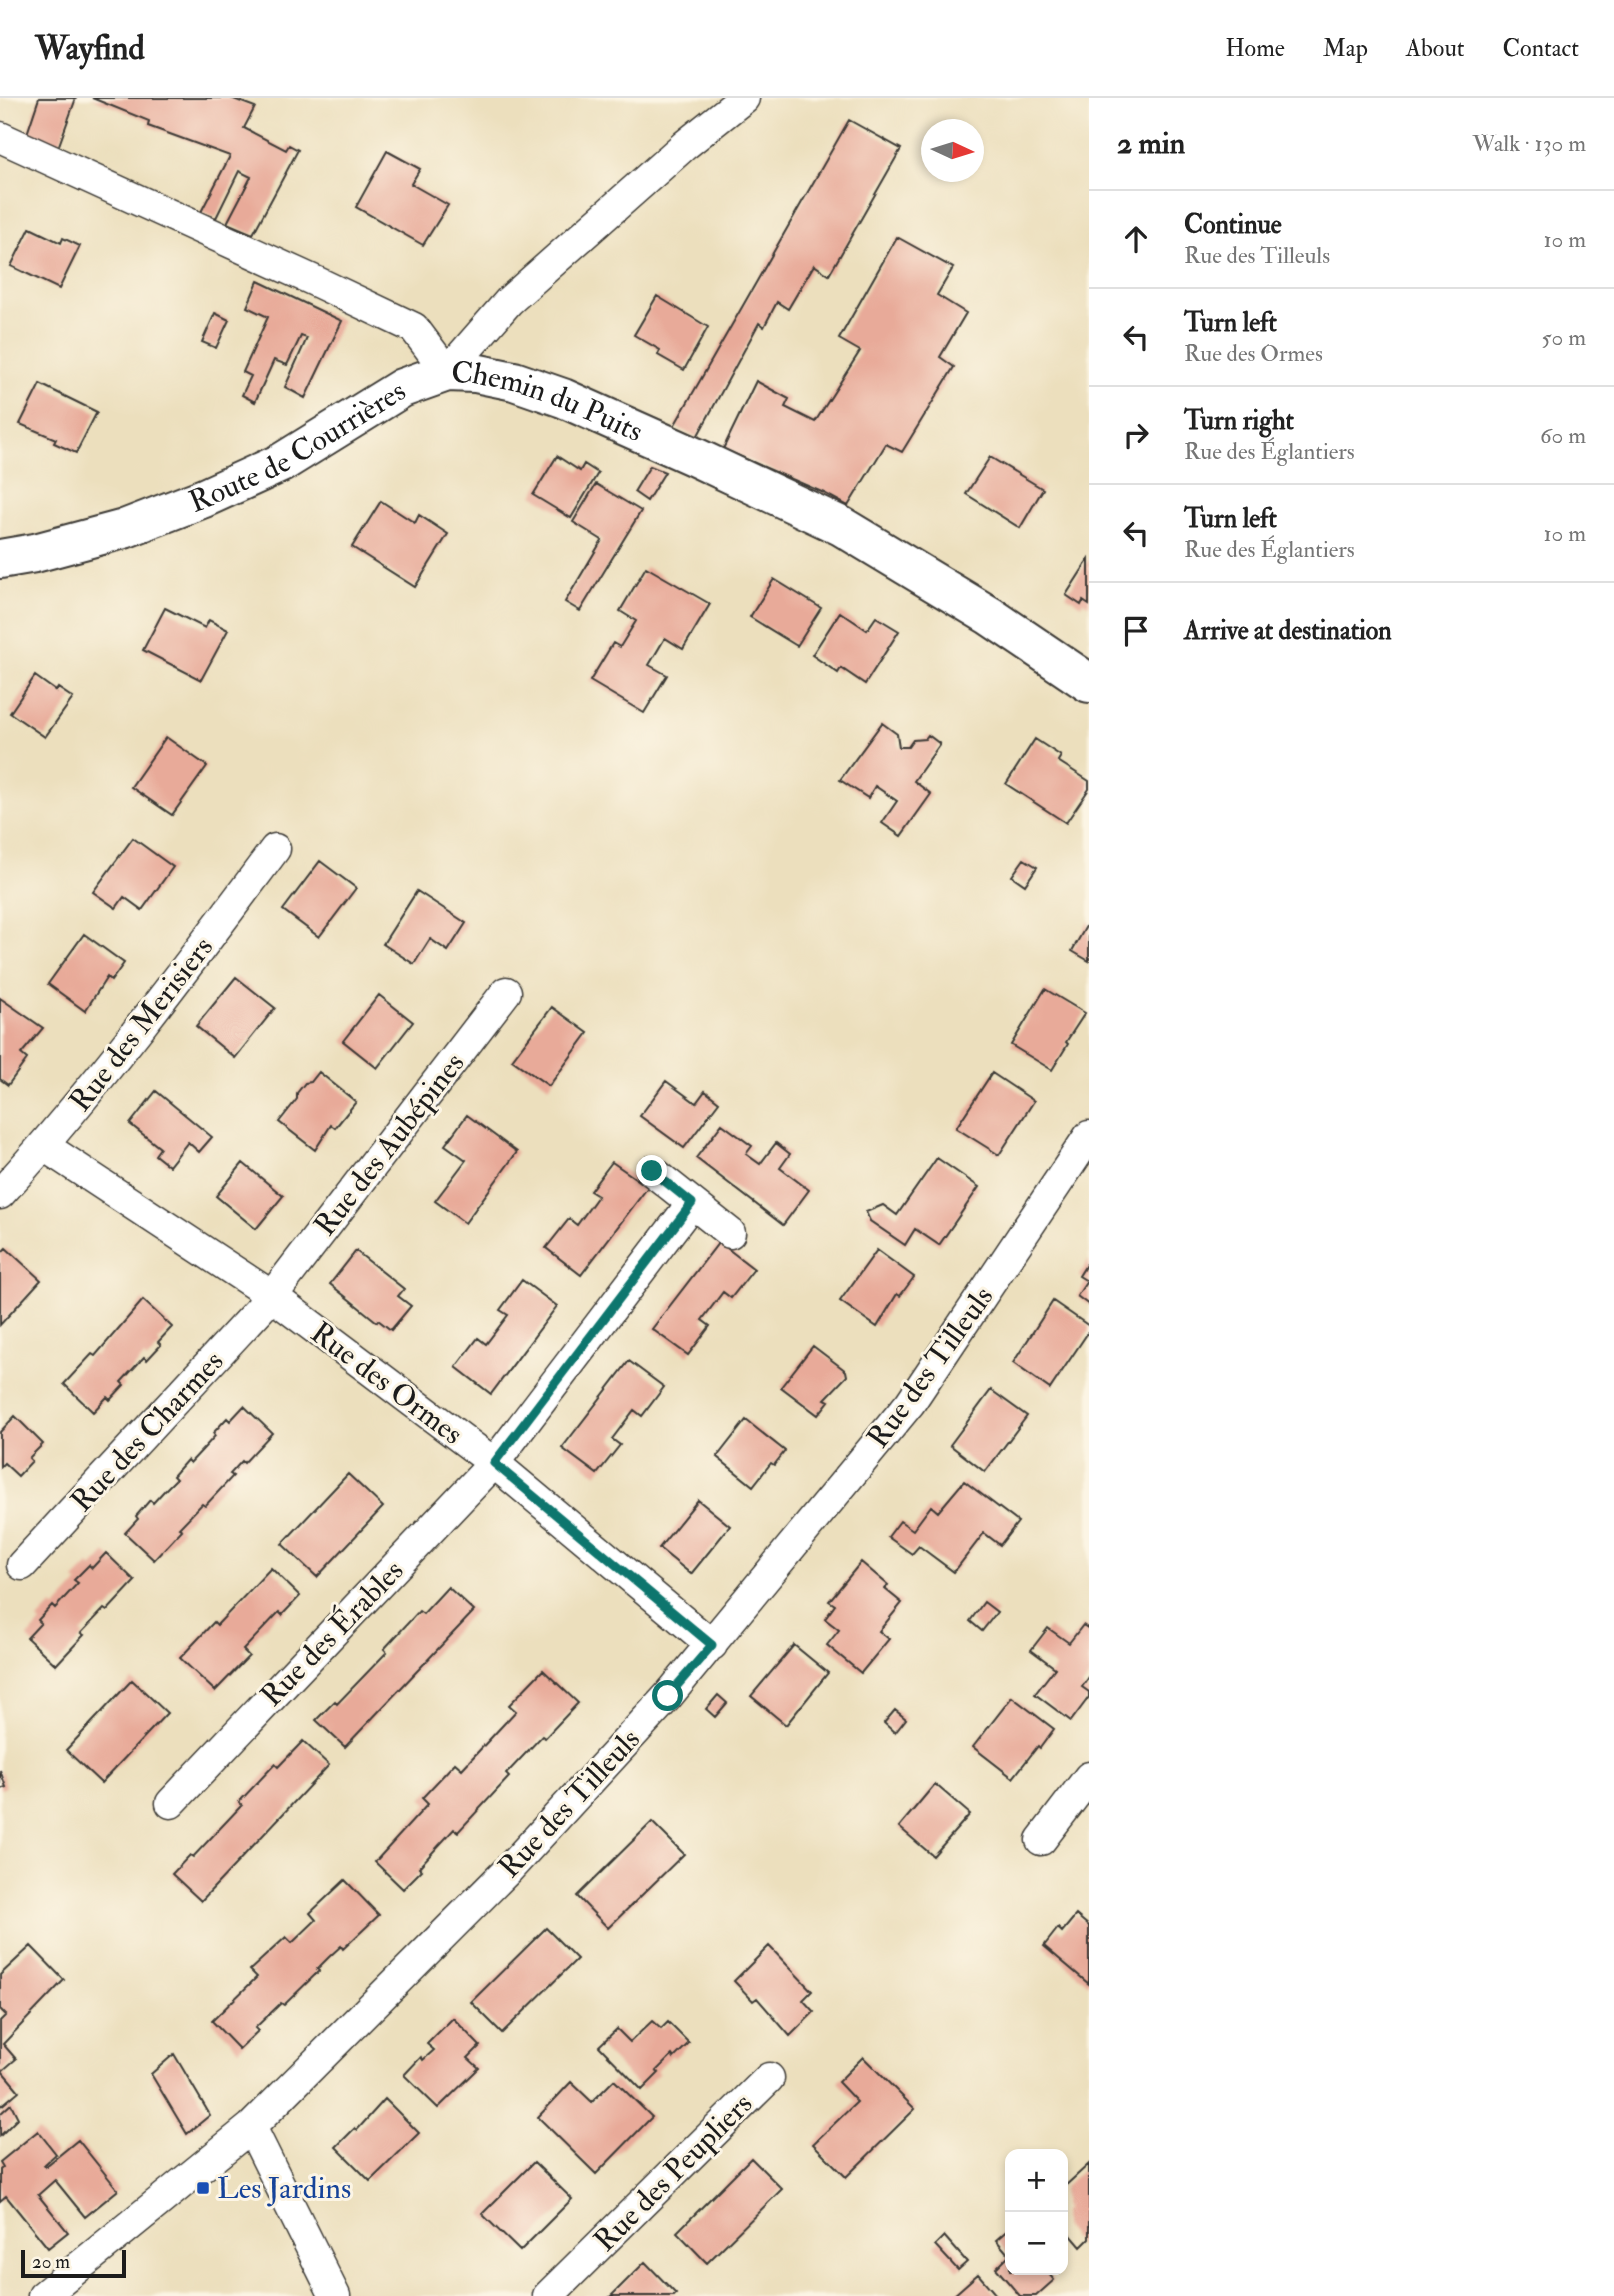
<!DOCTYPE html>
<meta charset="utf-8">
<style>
:root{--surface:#fff;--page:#f2f2f2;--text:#222;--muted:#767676;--line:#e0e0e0}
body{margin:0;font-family:"IM FELL Double Pica",serif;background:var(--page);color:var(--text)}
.controls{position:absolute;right:21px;bottom:21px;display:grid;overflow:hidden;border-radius:14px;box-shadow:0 4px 10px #0003}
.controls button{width:63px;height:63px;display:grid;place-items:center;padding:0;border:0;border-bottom:2px solid var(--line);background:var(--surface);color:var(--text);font:35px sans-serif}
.compass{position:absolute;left:921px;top:21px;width:63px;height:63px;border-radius:50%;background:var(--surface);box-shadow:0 4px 10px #0003;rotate:94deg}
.scale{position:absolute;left:21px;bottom:18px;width:105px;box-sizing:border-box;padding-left:7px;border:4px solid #1c1c1c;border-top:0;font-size:19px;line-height:24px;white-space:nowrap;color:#1c1c1c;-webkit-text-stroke:5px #fcf5e5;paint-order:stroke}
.stop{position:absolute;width:21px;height:21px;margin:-16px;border:5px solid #0f766e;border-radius:50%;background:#fff}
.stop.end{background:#0f766e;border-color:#fff;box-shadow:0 2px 7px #0008}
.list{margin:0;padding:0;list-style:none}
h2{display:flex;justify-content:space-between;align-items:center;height:91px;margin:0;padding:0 28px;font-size:30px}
h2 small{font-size:23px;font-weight:400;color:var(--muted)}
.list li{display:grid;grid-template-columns:46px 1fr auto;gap:21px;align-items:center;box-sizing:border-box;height:98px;padding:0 28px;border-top:2px solid var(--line)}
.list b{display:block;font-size:26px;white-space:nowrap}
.list p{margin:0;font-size:23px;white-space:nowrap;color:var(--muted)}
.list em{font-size:23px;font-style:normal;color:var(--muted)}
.icon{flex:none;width:38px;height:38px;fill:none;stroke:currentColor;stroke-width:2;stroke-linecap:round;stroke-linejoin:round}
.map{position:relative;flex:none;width:1089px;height:2198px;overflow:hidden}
header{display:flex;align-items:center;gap:42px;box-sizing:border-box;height:98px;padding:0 35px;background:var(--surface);border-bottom:2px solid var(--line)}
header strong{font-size:33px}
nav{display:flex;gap:38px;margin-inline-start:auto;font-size:24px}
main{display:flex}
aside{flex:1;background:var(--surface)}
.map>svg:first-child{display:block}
.building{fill:#e8aa99}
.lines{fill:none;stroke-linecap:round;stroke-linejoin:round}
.minor-casing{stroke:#3b3934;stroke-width:33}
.tertiary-casing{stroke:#3b3934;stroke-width:42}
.minor{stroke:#fff;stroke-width:30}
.tertiary{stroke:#fff;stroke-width:38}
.route{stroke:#0f766e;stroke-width:9}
.transit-dot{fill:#1a4fb4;stroke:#fcf5e5;stroke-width:2.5}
.labels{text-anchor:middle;stroke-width:6;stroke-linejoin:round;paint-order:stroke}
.street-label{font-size:30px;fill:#1c1c1c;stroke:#fcf5e5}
.transit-label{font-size:30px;fill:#164399;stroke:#fcf5e5;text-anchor:start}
</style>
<header>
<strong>Wayfind</strong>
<nav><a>Home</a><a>Map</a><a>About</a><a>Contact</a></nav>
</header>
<main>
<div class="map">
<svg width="1089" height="2198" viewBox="0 0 1089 2198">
<rect width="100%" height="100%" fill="#fcf5e5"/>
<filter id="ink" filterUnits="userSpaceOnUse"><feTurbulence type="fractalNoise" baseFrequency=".0143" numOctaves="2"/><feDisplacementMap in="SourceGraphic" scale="14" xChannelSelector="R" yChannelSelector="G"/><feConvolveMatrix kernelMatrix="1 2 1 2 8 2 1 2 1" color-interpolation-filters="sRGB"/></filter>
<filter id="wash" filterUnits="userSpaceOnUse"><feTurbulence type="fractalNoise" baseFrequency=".00686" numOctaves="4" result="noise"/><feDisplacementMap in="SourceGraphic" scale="28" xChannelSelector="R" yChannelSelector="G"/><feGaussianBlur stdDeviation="1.57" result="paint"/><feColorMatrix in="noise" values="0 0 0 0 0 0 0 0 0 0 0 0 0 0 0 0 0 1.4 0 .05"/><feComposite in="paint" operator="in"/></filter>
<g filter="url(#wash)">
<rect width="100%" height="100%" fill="#ecdfbd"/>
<g id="blocks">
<path class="building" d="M 39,0 L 76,0 L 58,50 L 27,36 Z
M 92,0 L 231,0 L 255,9 L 244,30 L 286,52 L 289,47 L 298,52 L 253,136 L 227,125 L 251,79 L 239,73 L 216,120 L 201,114 L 230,58 L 148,28 L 149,23 Z
M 849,22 L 901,51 L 829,177 L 814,167 L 788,211 L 777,204 L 764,229 L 759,225 L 697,339 L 674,328 Z
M 387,53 L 420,71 L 411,86 L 448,107 L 423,147 L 356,109 Z
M 30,130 L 61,145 L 63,140 L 80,148 L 59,191 L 11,168 Z
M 897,139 L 953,170 L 937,197 L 966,215 L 940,259 L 954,269 L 902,354 L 886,346 L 848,408 L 824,395 L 723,351 L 756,283 L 789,301 L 785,309 L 815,324 L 860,253 L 839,241 Z
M 258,183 L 342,223 L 305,300 L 285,289 L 307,240 L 301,238 L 287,267 L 274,262 L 255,304 L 242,297 L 251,278 L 243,274 L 268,219 L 247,209 Z
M 657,198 L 708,229 L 684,272 L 658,257 L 660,252 L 634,237 Z
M 215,215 L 229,222 L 216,250 L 202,244 Z
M 40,286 L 97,314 L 76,355 L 54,345 L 56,341 L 20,326 Z
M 557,358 L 580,373 L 584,366 L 598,375 L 571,420 L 533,397 Z
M 990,359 L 1043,391 L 1020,430 L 966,396 Z
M 650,368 L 665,374 L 647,403 L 634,394 Z
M 596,386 L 641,413 L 580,513 L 565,504 L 602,442 L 573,424 Z
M 381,403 L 415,425 L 419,417 L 448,436 L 415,489 L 352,449 Z
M 1089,461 L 1089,507 L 1083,503 L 1081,507 L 1066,497 Z
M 646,469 L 710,506 L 683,551 L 665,540 L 649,567 L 667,577 L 644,615 L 590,583 L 613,545 L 620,549 L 636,523 L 620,513 Z
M 774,481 L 821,510 L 797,548 L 750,519 Z
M 165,510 L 205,530 L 209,522 L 228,532 L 201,582 L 143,552 Z
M 840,514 L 867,532 L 876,519 L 899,533 L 865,586 L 841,570 L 838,575 L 812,557 Z
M 35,578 L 56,593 L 58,590 L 73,600 L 45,639 L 10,615 Z
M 882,625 L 897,636 L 899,649 L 908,649 L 913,642 L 925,641 L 928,637 L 940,646 L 914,683 L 931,696 L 901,738 L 882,725 L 897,703 L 875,688 L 868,700 L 840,682 Z
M 166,639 L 207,668 L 172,717 L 131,689 Z
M 1035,641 L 1061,658 L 1058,663 L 1089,683 L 1089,691 L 1066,725 L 1006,686 Z
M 133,740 L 173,769 L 142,812 L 124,799 L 116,810 L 93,794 Z
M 1024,761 L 1037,769 L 1025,787 L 1012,778 Z
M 320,763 L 356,790 L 319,839 L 283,812 Z
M 417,793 L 466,825 L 448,853 L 430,841 L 414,866 L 383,846 Z
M 1089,823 L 1089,863 L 1072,853 Z
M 84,836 L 124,865 L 111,883 L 107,879 L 85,913 L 48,886 Z
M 236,879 L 275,910 L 235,960 L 196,928 Z
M 1045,891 L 1085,915 L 1066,944 L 1068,946 L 1052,972 L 1011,947 Z
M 379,897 L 413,924 L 377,970 L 343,943 Z
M 0,900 L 43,930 L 21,956 L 27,961 L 8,987 L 0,981 Z
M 552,909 L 588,935 L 549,988 L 512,962 Z
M 319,974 L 356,1004 L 335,1030 L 331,1027 L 315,1052 L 279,1024 L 297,1001 L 297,995 L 305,985 L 311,984 Z
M 992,975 L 1034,1003 L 999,1057 L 956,1030 Z
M 666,983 L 696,1005 L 705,993 L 719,1004 L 684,1050 L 640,1018 Z
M 156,993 L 212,1039 L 199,1054 L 188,1044 L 169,1068 L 155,1057 L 160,1050 L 130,1026 Z
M 467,1017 L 517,1054 L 465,1125 L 435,1103 L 466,1062 L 445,1047 Z
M 722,1026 L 752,1048 L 746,1056 L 760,1066 L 776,1045 L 790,1056 L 780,1070 L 809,1092 L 783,1127 L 696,1060 Z
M 937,1060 L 979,1089 L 939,1147 L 915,1131 L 905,1147 L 870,1123 L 866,1114 L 883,1107 L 897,1117 Z
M 612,1064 L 648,1089 L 581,1177 L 546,1150 L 569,1121 L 577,1127 L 598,1098 L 590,1093 Z
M 243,1065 L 283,1098 L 256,1131 L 216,1098 Z
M 719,1144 L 754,1171 L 731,1200 L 723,1194 L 702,1222 L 710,1228 L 688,1257 L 652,1231 Z
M 6,1150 L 41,1182 L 0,1227 L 0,1156 Z
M 877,1152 L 914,1179 L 900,1198 L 897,1196 L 877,1229 L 840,1203 Z
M 356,1153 L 404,1191 L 398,1198 L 411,1208 L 391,1232 L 378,1222 L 377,1224 L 330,1186 Z
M 1089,1162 L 1089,1207 L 1077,1198 L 1087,1183 L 1079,1178 Z
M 522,1182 L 557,1208 L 491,1296 L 456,1269 L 478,1240 L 486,1246 L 508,1217 L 500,1212 Z
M 143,1202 L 172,1229 L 158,1244 L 161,1247 L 147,1262 L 144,1259 L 121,1284 L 124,1287 L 110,1302 L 107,1299 L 93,1314 L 64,1286 L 92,1256 L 95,1258 Z
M 1053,1203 L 1089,1228 L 1089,1233 L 1050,1291 L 1013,1265 Z
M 813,1248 L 846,1273 L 847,1278 L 825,1301 L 829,1303 L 818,1317 L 781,1289 Z
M 629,1263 L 664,1289 L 642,1318 L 634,1312 L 612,1341 L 620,1347 L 597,1376 L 562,1350 Z
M 991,1292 L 1027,1318 L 985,1374 L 950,1347 Z
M 244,1308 L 272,1335 L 244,1365 L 242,1363 L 230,1376 L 233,1378 L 205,1408 L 202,1406 L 179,1430 L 182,1432 L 154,1462 L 125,1435 L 138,1421 L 136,1418 L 150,1402 L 153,1405 L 164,1393 L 176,1381 L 173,1378 L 187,1362 L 190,1365 L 204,1350 L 215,1338 L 213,1335 L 227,1320 L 230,1323 Z
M 15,1318 L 43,1346 L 29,1360 L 32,1363 L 18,1378 L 4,1365 L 0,1369 L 0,1334 Z
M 746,1322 L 785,1353 L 774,1367 L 771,1365 L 753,1388 L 717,1359 Z
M 348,1376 L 383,1409 L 317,1479 L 282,1446 Z
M 964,1383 L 1018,1424 L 1000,1447 L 984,1435 L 954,1474 L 919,1448 L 912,1456 L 888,1439 L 900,1423 L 913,1432 L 931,1408 L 938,1414 Z
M 698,1402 L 730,1428 L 691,1476 L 659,1450 Z
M 106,1455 L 135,1483 L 107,1513 L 104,1511 L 81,1535 L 84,1537 L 56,1567 L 27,1540 L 41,1525 L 38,1522 L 52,1507 L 55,1510 L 78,1485 L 74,1482 L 89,1467 L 92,1470 Z
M 861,1464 L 888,1487 L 885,1491 L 902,1505 L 879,1533 L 889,1541 L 861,1575 L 827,1547 L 839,1532 L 825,1521 L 835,1507 L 829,1503 Z
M 271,1470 L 300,1498 L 282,1517 L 279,1514 L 243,1552 L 249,1558 L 215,1593 L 180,1560 L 214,1524 L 217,1527 Z
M 448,1489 L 474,1513 L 345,1649 L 316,1622 L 335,1603 L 337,1606 L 387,1554 L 384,1551 L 419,1513 L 423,1516 Z
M 984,1504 L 997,1514 L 982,1533 L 970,1523 Z
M 1083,1527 L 1089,1531 L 1089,1579 L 1082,1589 L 1089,1594 L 1089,1599 L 1071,1623 L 1035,1596 L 1055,1570 L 1031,1552 L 1048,1530 L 1069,1545 Z
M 794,1547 L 828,1575 L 786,1627 L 751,1598 Z
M 543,1572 L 578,1605 L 545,1640 L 542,1638 L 506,1676 L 509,1679 L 458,1734 L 454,1731 L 419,1769 L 422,1772 L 403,1791 L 375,1764 L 428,1706 L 422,1700 L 455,1665 L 462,1671 L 516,1613 L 509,1607 Z
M 132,1582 L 167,1615 L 101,1685 L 66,1652 Z
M 718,1597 L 727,1605 L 715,1619 L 706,1611 Z
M 1012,1599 L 1054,1631 L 1040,1650 L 1038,1648 L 1013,1680 L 973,1649 Z
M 895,1612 L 906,1621 L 895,1635 L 884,1625 Z
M 303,1643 L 329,1667 L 201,1803 L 172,1776 L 190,1757 L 193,1759 L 242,1707 L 239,1704 L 275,1666 L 278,1669 Z
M 0,1672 L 6,1689 L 0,1691 Z
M 935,1686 L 970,1716 L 933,1758 L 899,1729 Z
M 652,1724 L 684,1756 L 608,1830 L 577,1798 Z
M 345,1782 L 379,1817 L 343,1851 L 341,1848 L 329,1859 L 317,1871 L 319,1873 L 284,1907 L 281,1905 L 255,1930 L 258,1933 L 239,1951 L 212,1923 L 257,1879 L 250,1872 L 286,1839 L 292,1845 L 316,1822 L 310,1815 Z
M 1076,1817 L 1089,1828 L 1089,1886 L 1044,1848 L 1058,1830 L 1062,1834 Z
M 546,1830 L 577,1861 L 502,1935 L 471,1904 Z
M 31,1848 L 64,1882 L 3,1946 L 16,1961 L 2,1973 L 19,1993 L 0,2009 L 0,1923 L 6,1917 L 0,1911 L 0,1877 Z
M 769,1848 L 812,1893 L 803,1902 L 814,1914 L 790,1938 L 757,1900 L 753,1903 L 734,1883 Z
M 453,1920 L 480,1948 L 468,1960 L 479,1970 L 438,2010 L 404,1977 L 421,1959 L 423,1962 L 434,1952 L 427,1946 Z
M 652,1923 L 661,1931 L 668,1924 L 689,1945 L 674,1960 L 672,1957 L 656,1973 L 659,1975 L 642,1992 L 599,1948 L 617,1931 L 630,1944 Z
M 174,1956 L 210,2017 L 187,2036 L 151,1976 Z
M 863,1959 L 915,2011 L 846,2079 L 813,2046 L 857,2004 L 838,1984 Z
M 614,1982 L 652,2019 L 596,2076 L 538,2019 L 571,1984 L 592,2004 Z
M 385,2001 L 419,2035 L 370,2083 L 336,2049 L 355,2030 L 357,2032 Z
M 11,2006 L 18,2020 L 0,2038 L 0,2016 Z
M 38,2033 L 56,2056 L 44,2067 L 45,2069 L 78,2042 L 118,2092 L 85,2119 L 55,2082 L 38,2097 L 68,2134 L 48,2150 L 6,2098 L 0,2103 L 0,2072 L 3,2069 L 0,2064 Z
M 751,2060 L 782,2091 L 707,2165 L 677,2134 Z
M 534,2064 L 572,2101 L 520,2153 L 482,2116 Z
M 1089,2066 L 1089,2141 L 1081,2149 L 1063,2128 L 1063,2113 L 1066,2110 L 1063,2107 L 1063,2090 Z
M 1010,2130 L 1010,2172 L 1052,2172 L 1048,2175 L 1054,2182 L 1036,2198 L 1020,2198 L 996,2170 L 1009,2157 L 996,2142 Z
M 944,2138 L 967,2164 L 958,2172 L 935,2147 Z
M 645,2164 L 676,2196 L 674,2198 L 611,2198 Z
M 978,2176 L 997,2198 L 953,2198 Z"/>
</g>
</g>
<g filter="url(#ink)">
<use href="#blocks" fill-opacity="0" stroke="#3b3934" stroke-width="2"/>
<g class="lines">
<defs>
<path id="minor" d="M 0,39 L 317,184 L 414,230 L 447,274 L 509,203 L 685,47 L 744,0
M 44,1048 L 272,1198 L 494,1365 L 712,1547
M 652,1073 L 730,1135
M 0,1096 C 99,987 187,869 275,751
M 22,1467 L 272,1198 L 506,894
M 171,1705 L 494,1365 L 692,1105
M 1041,1742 L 1089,1679
M 251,2029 L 335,2198
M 43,2198 L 251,2029 L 508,1772 L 668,1598 L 910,1305 L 1089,1038
M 548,2198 L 769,1980"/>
<g id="tertiary">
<path id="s1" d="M 0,461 L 35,455 L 124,431 L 204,400 L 281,365 L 402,290 L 447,274 L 475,275 L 514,283 L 563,300 L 695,359 L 841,428 L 990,518 L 1089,585"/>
</g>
</defs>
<use href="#minor" class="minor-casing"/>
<use href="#tertiary" class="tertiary-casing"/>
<use href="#minor" class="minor"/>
<use href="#tertiary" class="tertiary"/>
</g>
</g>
<g class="lines" filter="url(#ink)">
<path class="route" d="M 652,1073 L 692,1105 L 494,1365 L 712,1547 L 668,1598"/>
</g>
<rect class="transit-dot" x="196" y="2083" width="14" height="14" rx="3.5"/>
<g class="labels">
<g class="street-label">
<text dy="10" stroke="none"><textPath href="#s1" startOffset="593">Chemin du Puits</textPath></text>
<text dy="10" stroke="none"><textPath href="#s1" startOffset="320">Route de Courrières</textPath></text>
<text transform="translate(141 926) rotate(-52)" y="10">Rue des Merisiers</text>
<text transform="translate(389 1046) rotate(-52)" y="10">Rue des Aubépines</text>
<text transform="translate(930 1269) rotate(-54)" y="10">Rue des Tilleuls</text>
<text transform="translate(387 1285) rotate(37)" y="10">Rue des Ormes</text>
<text transform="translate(147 1333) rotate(-47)" y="10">Rue des Charmes</text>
<text transform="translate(332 1535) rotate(-46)" y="10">Rue des Érables</text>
<text transform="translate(569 1705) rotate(-47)" y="10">Rue des Tilleuls</text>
<text transform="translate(673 2074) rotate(-45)" y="10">Rue des Peupliers</text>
</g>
<g class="transit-label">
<text x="217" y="2100">Les Jardins</text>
</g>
</g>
</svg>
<div class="controls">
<button>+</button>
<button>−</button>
</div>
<svg class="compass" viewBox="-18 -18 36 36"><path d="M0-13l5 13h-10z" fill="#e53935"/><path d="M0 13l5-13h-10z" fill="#767676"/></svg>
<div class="scale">20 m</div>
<div class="stop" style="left:668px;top:1598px"></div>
<div class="stop end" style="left:652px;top:1073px"></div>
</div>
<aside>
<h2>2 min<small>Walk · 130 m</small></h2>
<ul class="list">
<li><svg class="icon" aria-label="ahead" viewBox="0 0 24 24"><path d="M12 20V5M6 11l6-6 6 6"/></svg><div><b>Continue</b><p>Rue des Tilleuls</p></div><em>10 m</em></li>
<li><svg class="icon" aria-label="left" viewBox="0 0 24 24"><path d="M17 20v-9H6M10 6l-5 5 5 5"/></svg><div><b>Turn left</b><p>Rue des Ormes</p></div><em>50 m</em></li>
<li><svg class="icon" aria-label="right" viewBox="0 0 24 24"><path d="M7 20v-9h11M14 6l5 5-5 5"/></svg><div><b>Turn right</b><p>Rue des Églantiers</p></div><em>60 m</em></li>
<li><svg class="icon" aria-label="left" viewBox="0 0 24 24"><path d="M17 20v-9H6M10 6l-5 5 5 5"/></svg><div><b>Turn left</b><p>Rue des Églantiers</p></div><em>10 m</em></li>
<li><svg class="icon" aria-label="arrive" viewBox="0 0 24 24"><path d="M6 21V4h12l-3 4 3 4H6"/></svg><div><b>Arrive at destination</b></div></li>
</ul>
</aside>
</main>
